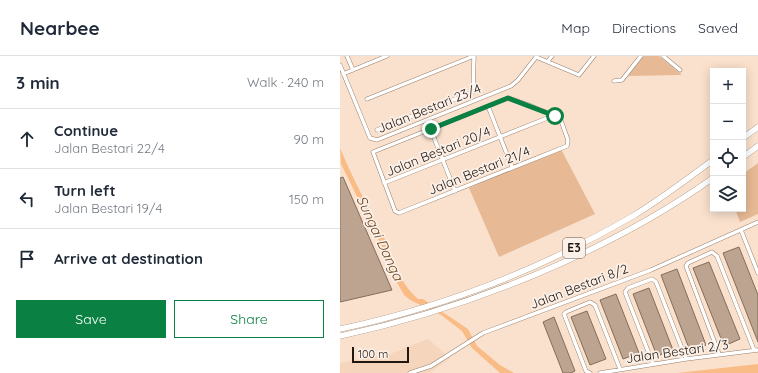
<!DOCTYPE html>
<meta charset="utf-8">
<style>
:root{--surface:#fff;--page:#f6f6f7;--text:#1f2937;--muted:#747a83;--line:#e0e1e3;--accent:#0b8043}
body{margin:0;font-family:Quicksand,sans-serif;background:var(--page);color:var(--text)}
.controls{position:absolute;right:12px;top:12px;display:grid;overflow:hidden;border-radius:0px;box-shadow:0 2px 10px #0003}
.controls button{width:36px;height:36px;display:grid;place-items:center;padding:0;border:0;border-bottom:1px solid var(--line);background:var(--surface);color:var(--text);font:20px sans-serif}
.scale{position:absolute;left:12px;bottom:10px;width:57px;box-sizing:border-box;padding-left:4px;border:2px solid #201710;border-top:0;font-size:11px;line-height:14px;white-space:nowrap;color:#201710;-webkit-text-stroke:3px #fcf1e9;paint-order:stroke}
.stop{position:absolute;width:12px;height:12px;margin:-9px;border:3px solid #0b8043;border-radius:50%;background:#fff}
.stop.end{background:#0b8043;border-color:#fff;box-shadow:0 1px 4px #0008}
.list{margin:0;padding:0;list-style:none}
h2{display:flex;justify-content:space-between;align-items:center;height:52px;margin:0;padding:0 16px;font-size:17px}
h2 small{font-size:13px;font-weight:400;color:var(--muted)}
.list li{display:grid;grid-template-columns:26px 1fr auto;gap:12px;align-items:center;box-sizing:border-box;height:60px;padding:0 16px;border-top:1px solid var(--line)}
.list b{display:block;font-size:15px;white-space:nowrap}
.list p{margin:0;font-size:13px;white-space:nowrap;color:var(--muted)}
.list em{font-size:13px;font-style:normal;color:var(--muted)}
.actions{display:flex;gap:8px;padding:12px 16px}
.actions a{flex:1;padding:9px 0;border:1px solid var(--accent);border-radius:0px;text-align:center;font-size:14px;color:var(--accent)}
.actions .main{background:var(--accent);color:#fff}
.icon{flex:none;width:22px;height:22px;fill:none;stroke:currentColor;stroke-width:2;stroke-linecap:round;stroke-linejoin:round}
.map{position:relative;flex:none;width:418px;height:317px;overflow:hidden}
header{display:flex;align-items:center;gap:24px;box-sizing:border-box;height:56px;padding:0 20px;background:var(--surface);border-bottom:1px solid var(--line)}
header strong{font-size:19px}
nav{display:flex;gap:22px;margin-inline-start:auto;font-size:14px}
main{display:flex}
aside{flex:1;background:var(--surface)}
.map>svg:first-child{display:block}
.built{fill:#f5d6bc}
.green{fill:#e7ba95}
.water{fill:#fabc87}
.building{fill:#bca491;stroke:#836d5b}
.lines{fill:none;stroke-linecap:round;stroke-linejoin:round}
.minor-casing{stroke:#97816e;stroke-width:4.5}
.highway-casing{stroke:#97816e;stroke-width:6}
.minor{stroke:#fff;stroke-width:3.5}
.highway{stroke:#fff;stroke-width:5.5}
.route{stroke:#0b8043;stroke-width:5}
.labels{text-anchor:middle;stroke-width:3.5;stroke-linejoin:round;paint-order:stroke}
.shield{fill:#fcf1e9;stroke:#625851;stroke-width:1}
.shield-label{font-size:12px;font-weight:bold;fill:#201710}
.street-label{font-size:13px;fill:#201710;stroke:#fcf1e9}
.water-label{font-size:14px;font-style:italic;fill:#6c431d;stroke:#fcf1e9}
</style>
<header>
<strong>Nearbee</strong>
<nav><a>Map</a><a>Directions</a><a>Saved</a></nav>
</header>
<main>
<aside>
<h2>3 min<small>Walk · 240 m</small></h2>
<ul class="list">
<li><svg class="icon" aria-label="ahead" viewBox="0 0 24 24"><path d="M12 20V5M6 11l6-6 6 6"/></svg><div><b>Continue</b><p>Jalan Bestari 22/4</p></div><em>90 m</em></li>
<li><svg class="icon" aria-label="left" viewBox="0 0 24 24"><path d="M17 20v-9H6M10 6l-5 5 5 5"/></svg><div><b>Turn left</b><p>Jalan Bestari 19/4</p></div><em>150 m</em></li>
<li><svg class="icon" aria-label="arrive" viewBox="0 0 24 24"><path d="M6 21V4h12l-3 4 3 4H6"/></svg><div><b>Arrive at destination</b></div></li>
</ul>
<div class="actions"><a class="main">Save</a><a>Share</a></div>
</aside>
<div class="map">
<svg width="418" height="317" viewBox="0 0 418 317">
<rect width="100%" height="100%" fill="#fae1cd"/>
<path class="built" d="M 88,283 L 110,302 L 89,317 L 0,317 L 0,307 L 50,298 Z"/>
<path class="green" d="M 304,0 L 319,0 L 342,19 L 288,20 Z
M 221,93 L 255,158 L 159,201 L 129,132 Z
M 418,107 L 418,158 L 400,166 L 395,153 L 403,153 L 403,118 Z"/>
<path class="water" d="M 0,92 C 12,121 27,149 42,177 C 54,203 56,223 78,243 L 83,243 L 128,273 L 137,290 L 160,309 L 174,317 L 160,317 L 132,292 L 122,275 L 101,259 L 70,244 L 64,239 L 51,216 L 46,199 L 1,108 Z
M 418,308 L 418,317 L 337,317 Z"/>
<path class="building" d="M 3,121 L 52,234 L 0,246 L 0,122 Z
M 399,191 L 418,239 L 418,286 L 383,197 Z
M 369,206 L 400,283 L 384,290 L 353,212 Z
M 337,213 L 366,289 L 350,295 L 321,219 Z
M 309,232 L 333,294 L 317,300 L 293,238 Z
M 276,238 L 299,297 L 283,303 L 260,244 Z
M 247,255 L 266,303 L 250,309 L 231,261 Z
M 214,261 L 235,315 L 231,317 L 223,317 L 203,266 Z"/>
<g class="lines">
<defs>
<path id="minor" d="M 7,0 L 13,14
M 323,0 L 340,14
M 196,1 L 239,19 L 254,0
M 208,5 L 212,0
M 0,9 L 30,82 L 37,84 L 171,30 L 178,24 L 197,0
M 3,18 L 47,0
M 274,25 L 282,24 L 301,0
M 168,42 L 191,50 L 220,62 L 228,84 L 227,90 L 59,157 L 55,155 L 33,96 Z
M 27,43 L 134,0
M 148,50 L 172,111
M 87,64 L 115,135
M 37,74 L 133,36 L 134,0
M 44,127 L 215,59
M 401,174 L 418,217
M 379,298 L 346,210 L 348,207 L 372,196 L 377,200 L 414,294
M 313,308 L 285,236 L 288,232 L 312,223 L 316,226 L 346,303
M 70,317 L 91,310 L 143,277 L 311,214 L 418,166
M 250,317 L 246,315 L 224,258 L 226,256 L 250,246 L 255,249 L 280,313
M 260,317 L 346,303 L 418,294"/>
<path id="highway" d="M 403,82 L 418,71
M 403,101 L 418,90
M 0,273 C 103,251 202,213 293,160 C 321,143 347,123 373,104
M 0,280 C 127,253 267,197 373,122"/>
</defs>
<use href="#minor" class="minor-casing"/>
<use href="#highway" class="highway-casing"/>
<use href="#minor" class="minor"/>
<use href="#highway" class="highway"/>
</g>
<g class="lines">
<path class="route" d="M 91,73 L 168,42 L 215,60"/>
</g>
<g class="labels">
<rect class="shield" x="223" y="182" width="22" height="20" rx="3"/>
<g class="shield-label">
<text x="234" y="196">E3</text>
</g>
<g class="street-label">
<text transform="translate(89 52) rotate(-22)" y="5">Jalan Bestari 23/4</text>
<text transform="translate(98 95) rotate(-22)" y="5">Jalan Bestari 20/4</text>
<text transform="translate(139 114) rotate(-22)" y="5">Jalan Bestari 21/4</text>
<text transform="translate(239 230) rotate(-21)" y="5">Jalan Bestari 8/2</text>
<text transform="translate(337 295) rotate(-8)" y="5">Jalan Bestari 2/3</text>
</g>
<g class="water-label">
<text transform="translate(40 182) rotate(65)" y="5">Sungai Danga</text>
</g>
</g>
</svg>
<div class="controls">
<button>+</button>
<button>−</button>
<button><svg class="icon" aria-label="locate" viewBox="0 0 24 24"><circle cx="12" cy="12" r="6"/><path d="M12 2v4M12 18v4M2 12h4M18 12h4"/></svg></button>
<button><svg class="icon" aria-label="layers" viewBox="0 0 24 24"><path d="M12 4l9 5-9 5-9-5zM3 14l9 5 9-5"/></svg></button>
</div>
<div class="scale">100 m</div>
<div class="stop" style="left:215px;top:60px"></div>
<div class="stop end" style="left:91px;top:73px"></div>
</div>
</main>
